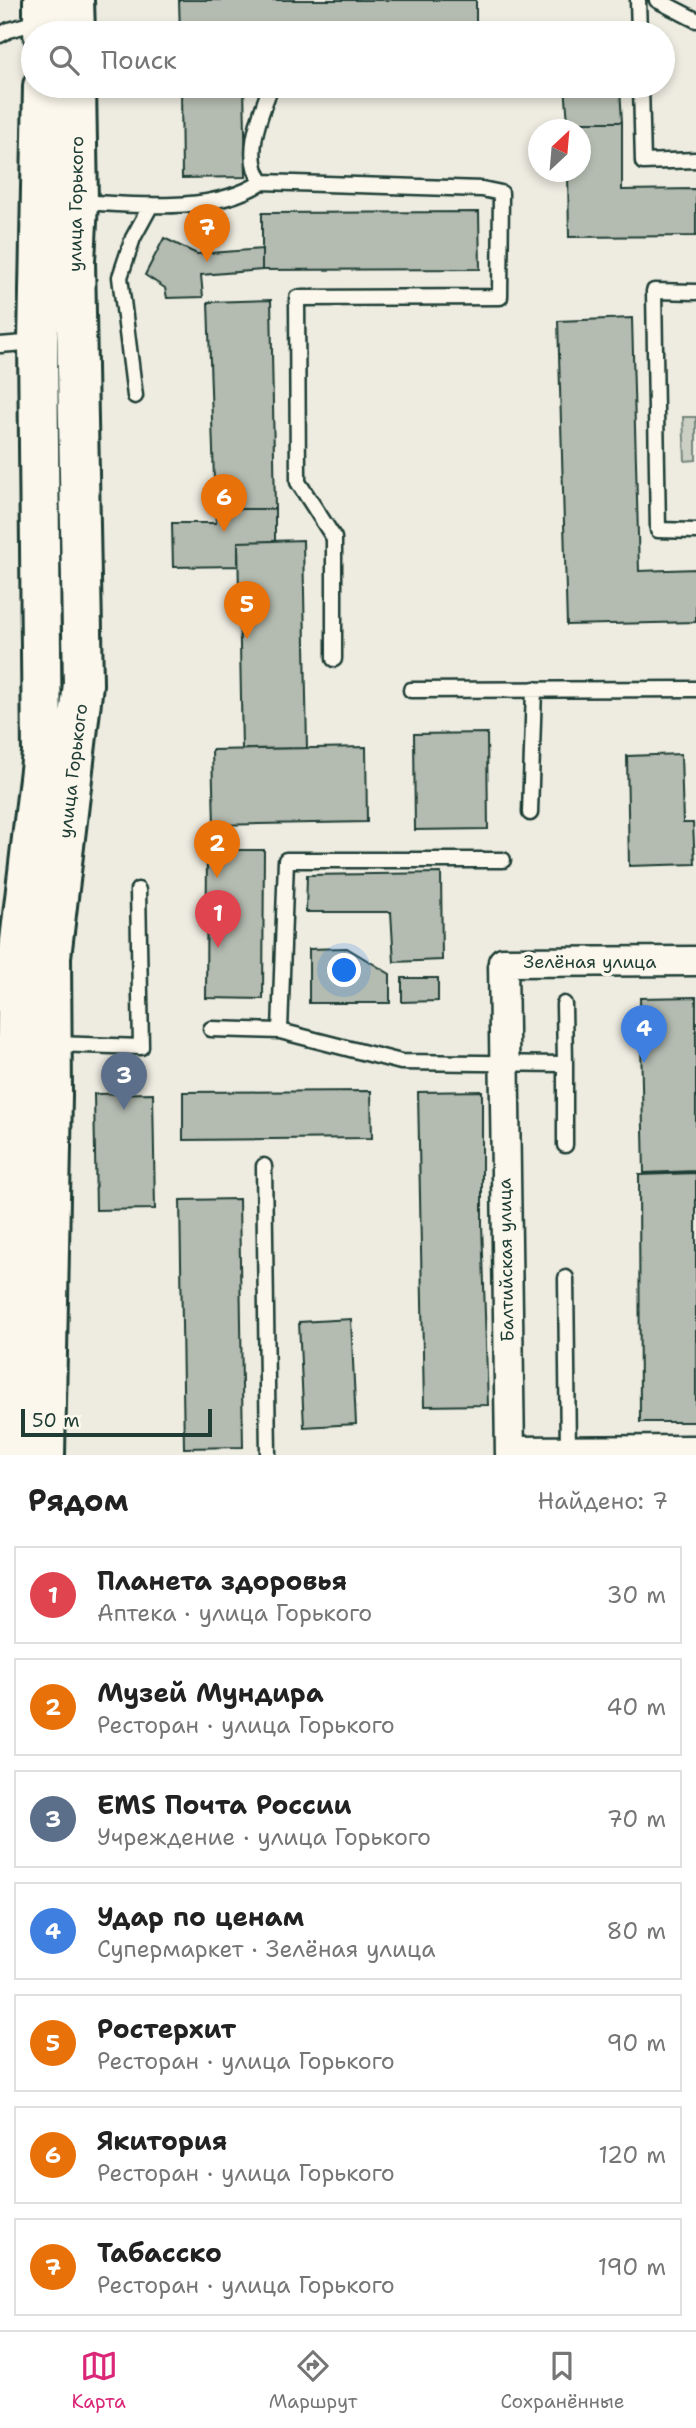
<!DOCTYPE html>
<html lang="ru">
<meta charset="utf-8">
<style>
:root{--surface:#fff;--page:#f2f2f2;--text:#222;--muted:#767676;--line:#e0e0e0;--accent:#db2777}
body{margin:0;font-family:"Shantell Sans",sans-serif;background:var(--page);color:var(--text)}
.compass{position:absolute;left:528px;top:119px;width:63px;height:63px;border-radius:50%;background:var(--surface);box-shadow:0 4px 10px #0003;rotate:26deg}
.scale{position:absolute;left:21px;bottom:18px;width:191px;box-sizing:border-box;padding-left:7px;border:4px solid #1f3d34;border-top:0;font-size:19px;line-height:24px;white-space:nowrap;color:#1f3d34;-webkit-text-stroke:5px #fbf7ec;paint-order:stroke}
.you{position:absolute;left:345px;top:971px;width:24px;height:24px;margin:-18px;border:5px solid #fff;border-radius:50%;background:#1a73e8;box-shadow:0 0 0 10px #1a73e833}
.badge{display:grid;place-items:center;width:46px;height:46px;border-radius:50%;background:var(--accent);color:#fff;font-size:23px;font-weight:700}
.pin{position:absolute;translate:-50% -58px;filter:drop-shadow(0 2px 4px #0008)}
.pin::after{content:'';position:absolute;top:37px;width:24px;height:21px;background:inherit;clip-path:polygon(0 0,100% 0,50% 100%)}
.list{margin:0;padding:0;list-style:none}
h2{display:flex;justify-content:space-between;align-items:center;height:91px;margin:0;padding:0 28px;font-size:30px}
h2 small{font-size:23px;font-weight:400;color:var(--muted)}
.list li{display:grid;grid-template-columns:46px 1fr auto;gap:21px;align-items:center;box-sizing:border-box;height:98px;margin:0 14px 14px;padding:0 14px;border:2px solid var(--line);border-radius:0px}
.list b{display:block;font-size:26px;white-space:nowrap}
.list p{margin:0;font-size:23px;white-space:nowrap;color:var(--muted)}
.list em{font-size:23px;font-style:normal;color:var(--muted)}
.icon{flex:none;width:38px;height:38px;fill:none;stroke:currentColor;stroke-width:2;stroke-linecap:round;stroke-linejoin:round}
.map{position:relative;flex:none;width:696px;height:1455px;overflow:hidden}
.search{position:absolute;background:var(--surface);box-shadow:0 4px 10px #0003;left:21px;right:21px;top:21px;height:77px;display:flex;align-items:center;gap:18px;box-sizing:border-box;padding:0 24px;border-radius:38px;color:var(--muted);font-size:26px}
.sheet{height:875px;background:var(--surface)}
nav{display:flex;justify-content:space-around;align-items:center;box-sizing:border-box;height:98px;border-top:2px solid var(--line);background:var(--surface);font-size:19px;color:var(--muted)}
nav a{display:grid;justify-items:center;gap:4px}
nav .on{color:var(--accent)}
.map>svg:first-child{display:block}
.green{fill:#cbcfc4;stroke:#75867c;stroke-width:2}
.building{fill:#b4bbb0;stroke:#1f3d34;stroke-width:2}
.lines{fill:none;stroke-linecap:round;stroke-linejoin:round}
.service-casing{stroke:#1f3d34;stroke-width:19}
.minor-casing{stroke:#1f3d34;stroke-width:33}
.primary-casing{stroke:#1f3d34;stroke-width:44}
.service{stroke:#fbf7ec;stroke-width:14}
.minor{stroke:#fbf7ec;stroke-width:28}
.primary{stroke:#fbf7ec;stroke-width:38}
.labels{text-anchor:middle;stroke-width:7;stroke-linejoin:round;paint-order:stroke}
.street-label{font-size:18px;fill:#1f3d34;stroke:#fbf7ec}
</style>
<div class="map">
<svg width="696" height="1455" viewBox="0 0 696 1455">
<rect width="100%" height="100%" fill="#eeece1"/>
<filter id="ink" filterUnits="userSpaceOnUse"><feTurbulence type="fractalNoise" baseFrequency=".0143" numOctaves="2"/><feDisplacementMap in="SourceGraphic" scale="14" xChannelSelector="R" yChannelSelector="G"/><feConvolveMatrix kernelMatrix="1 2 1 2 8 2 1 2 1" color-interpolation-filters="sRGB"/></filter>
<g filter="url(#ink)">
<path class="green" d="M 683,417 L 696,417 L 696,460 L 685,461 Z"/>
<path class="building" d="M 179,0 L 476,0 L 476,33 L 436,33 L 436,26 L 243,29 L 243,33 L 180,33 Z
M 181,86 L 244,86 L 246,177 L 182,178 Z
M 565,86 L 620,86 L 622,122 L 568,122 Z
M 568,122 L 622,122 L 622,190 L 696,189 L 696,236 L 569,237 L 568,172 L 580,172 L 580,130 L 568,130 Z
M 479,212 L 480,269 L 262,270 L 262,213 Z
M 164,238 L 197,254 L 262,249 L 262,270 L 201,275 L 203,297 L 167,298 L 165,288 L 145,275 Z
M 271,300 L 275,509 L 215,509 L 208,302 Z
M 632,318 L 639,571 L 696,569 L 696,622 L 567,625 L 558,321 Z
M 215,509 L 275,509 L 275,541 L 238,542 L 238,566 L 173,567 L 172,523 L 216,523 Z
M 303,540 L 307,748 L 242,749 L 238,542 Z
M 487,733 L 488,829 L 415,830 L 414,734 Z
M 366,747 L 367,822 L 214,825 L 212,750 Z
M 681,754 L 683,823 L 693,823 L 695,864 L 629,866 L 627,756 Z
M 207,850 L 264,850 L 263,999 L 206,998 Z
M 441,873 L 442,960 L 394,962 L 391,912 L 306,912 L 307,875 Z
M 347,948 L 390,974 L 390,1003 L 309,1003 L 309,949 Z
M 402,978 L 438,978 L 438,1001 L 402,1002 Z
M 696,997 L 696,1171 L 644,1173 L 640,998 Z
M 371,1091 L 372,1138 L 183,1140 L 183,1092 Z
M 482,1091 L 482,1224 L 488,1405 L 424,1406 L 418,1092 Z
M 153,1093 L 155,1209 L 96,1210 L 94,1094 Z
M 696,1173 L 696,1422 L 640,1422 L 639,1175 Z
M 239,1199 L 243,1447 L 184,1448 L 180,1200 Z
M 351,1319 L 356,1424 L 304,1427 L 299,1322 Z"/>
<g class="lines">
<defs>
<path id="service" d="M 638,0 L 639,33
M 657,0 L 696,20
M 0,35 L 9,30 L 26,25
M 641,86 L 643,162 L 696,160
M 262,182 C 242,156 261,113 271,86
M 80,202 C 137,205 213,214 262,182 L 482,189 L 501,193 L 500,297 L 297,298 L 298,482 L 334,538 L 334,659
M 696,292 L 654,291 L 658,530 L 696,531
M 0,345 L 37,342
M 135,396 L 120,277 L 133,238 L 151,205
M 411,690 L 696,689
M 530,813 L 534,689
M 564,1004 L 565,1064
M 211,1029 L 280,1031 L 401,1062 L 565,1064 L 565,1145
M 280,1031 L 286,860 L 503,860
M 55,1044 L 141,1047 L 138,890
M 264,1166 L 268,1455
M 566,1278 L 568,1451"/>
<path id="minor" d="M 510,1451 L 696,1450
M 510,1455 L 503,962 L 696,961"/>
<path id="primary" d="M 43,0 L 43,33
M 74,0 L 75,33
M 11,1455 L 11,1261 L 18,958 L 42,753 L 38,342 L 43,86
M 45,1455 L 52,1095 L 51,957 L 83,684 L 75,261 L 78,202 L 76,86"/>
</defs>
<use href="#service" class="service-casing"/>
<use href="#minor" class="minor-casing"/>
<use href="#primary" class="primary-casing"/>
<use href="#service" class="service"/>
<use href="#minor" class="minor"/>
<use href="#primary" class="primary"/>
</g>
</g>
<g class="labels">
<g class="street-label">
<text transform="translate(76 204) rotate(-89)" y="6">улица Горького</text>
<text transform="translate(73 771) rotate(-83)" y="6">улица Горького</text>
<text x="590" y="968">Зелёная улица</text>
<text transform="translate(506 1260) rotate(-91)" y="6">Балтийская улица</text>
</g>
</g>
</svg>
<svg class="compass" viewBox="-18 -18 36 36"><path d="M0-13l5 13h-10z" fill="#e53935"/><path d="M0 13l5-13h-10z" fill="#767676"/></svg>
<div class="scale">50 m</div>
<div class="you"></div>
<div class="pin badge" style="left:218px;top:948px;background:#e0444e">1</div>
<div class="pin badge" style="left:217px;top:878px;background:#e8710a">2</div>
<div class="pin badge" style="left:124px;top:1110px;background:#5c6f8a">3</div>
<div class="pin badge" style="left:644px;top:1063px;background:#3f7fe0">4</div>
<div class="pin badge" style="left:247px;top:639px;background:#e8710a">5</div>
<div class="pin badge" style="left:224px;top:532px;background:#e8710a">6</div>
<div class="pin badge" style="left:207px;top:262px;background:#e8710a">7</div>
<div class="search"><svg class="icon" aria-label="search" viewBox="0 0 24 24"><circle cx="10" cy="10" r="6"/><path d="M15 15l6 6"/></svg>Поиск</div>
</div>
<section class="sheet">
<h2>Рядом<small>Найдено: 7</small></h2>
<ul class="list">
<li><span class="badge" style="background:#e0444e">1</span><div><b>Планета здоровья</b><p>Аптека · улица Горького</p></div><em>30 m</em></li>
<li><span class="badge" style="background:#e8710a">2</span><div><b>Музей Мундира</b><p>Ресторан · улица Горького</p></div><em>40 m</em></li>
<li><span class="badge" style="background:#5c6f8a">3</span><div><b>EMS Почта России</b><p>Учреждение · улица Горького</p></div><em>70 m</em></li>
<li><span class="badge" style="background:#3f7fe0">4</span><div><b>Удар по ценам</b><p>Супермаркет · Зелёная улица</p></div><em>80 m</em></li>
<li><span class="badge" style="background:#e8710a">5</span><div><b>Ростерхит</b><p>Ресторан · улица Горького</p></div><em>90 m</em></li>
<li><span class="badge" style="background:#e8710a">6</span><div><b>Якитория</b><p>Ресторан · улица Горького</p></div><em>120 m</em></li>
<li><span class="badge" style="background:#e8710a">7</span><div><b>Табасско</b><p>Ресторан · улица Горького</p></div><em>190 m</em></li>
</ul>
</section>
<nav>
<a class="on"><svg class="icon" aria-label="map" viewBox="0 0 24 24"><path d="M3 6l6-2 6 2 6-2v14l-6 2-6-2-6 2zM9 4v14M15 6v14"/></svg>Карта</a>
<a><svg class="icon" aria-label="directions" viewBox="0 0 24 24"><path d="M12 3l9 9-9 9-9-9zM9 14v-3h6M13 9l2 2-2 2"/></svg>Маршрут</a>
<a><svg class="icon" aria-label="saved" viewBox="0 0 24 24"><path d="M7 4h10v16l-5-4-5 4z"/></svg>Сохранённые</a>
</nav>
